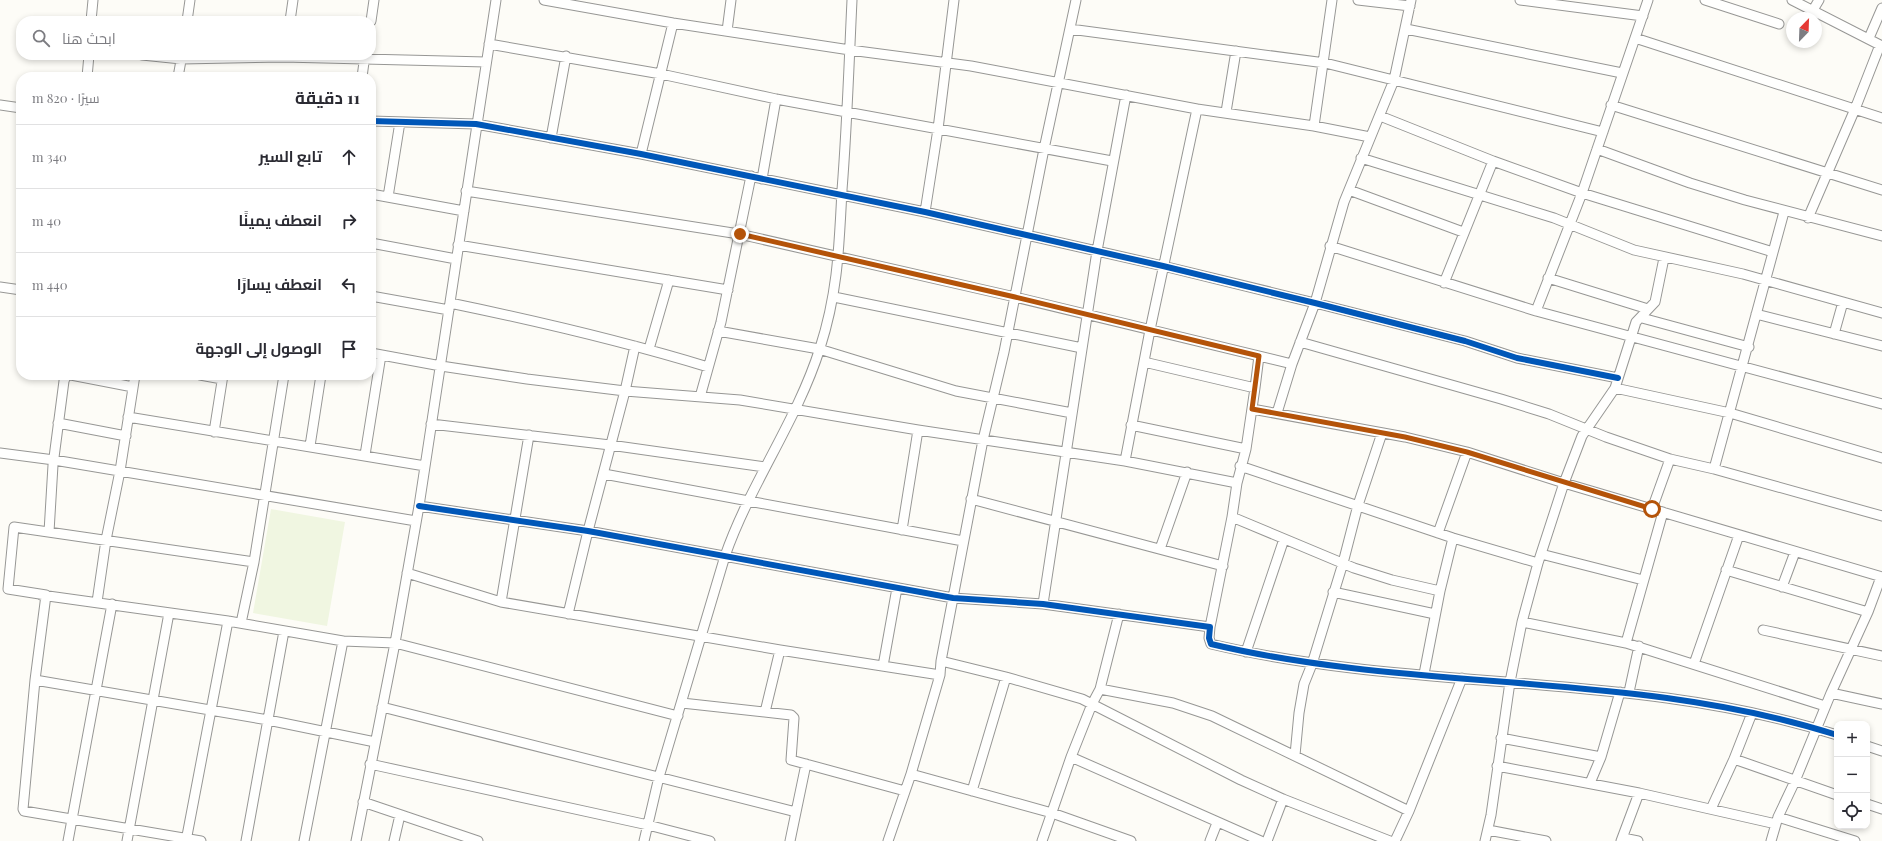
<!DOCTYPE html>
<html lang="ar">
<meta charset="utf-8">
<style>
:root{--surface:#fff;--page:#f2f2f3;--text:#2b2b33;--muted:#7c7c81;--line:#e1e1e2}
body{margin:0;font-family:"Playfair Display",Cairo,serif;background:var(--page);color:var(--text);direction:rtl}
.controls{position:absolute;right:12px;bottom:12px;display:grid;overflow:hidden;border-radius:8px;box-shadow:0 2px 6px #0003}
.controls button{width:36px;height:36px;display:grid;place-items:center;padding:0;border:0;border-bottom:1px solid var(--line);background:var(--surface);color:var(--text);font:20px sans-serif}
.compass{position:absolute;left:1786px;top:12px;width:36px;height:36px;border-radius:50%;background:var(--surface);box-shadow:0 2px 6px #0003;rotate:23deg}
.stop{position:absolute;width:12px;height:12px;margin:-9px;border:3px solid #b45309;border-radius:50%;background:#fff}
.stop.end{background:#b45309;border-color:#fff;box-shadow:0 1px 4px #0008}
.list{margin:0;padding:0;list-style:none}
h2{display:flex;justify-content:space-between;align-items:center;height:52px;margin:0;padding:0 16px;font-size:17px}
h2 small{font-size:13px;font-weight:400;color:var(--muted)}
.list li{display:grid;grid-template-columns:26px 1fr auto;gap:12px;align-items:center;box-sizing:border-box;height:64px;padding:0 16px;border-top:1px solid var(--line)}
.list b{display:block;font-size:15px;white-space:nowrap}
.list em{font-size:13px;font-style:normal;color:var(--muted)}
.icon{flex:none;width:22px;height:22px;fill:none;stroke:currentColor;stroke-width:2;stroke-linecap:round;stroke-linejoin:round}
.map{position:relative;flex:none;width:1882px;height:841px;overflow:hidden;direction:ltr}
.search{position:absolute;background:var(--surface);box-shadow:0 2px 6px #0003;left:16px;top:16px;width:360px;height:44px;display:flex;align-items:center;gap:10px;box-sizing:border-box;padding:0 14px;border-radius:16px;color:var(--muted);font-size:15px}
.panel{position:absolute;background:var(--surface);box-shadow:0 2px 6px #0003;left:16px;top:72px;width:360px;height:308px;border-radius:16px;direction:rtl}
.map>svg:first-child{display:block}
.pitch{fill:#f0f6e1}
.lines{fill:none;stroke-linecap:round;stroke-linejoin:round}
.street-casing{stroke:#979795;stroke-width:11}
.street{stroke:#fffffe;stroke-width:9}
.cycleway-casing{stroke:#fff;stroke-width:8}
.cycleway{stroke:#0057b8;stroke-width:6}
.route{stroke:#b45309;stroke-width:5}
</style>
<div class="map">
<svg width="1882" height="841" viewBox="0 0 1882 841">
<rect width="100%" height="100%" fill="#fdfcf7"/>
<path class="pitch" d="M 271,509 L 345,522 L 327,626 L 253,613 Z"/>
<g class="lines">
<defs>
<path id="street" d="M 544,0 L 673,23 L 850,50 L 971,66 L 1197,109 L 1314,126 L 1370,137
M 1358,0 L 1410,6
M 1520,0 L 1643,16
M 1705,0 L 1779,24
M 1792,0 L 1882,46
M 1813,10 L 1819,0
M 91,21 L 93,0
M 187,21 L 190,0
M 290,21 L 293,0
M 371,21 L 374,0
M 1070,29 L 1325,63 L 1603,132
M 1406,29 L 1622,73
M 727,31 L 731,0
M 1635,38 L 1882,118
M 1869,38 L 1882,8
M 489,44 L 661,74 L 776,99 L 1112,161
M 142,55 L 181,59 L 283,57 L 486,62
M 87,77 L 89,55
M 178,77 L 182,55
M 362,77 L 365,55
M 0,105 L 21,108
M 1611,105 L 1882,190
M 1226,112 L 1236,51
M 1380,116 L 1493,161 L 1582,193 L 1773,252
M 371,121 L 476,124 L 641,154 L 925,212 L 1163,266 L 1315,303 L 1465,341 L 1517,358 L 1618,378
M 1314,126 L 1332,0
M 551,138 L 566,56
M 1597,149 L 1690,183 L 1745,200 L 1882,236
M 641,154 L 673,23
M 1361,158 L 1554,218 L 1634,250 L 1743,274 L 1882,313
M 762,179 L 776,99
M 1349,190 L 1463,232
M 466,191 L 739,234 L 1015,297 L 1292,364
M 371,194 L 464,211
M 388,197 L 400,122
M 925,212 L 938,129 L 954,0
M 1808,218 L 1855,109 L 1880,45
M 371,243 L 456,259
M 458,245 L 728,290
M 1330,246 L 1536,311 L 1882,404
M 1548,278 L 1648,309
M 1444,283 L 1493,161
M 0,287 L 21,290
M 371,296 L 449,310
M 834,297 L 1082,348
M 450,303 C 537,321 623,341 708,367
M 1536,311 L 1582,193 L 1648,0
M 1756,314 L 1882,346
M 1642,318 L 1749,347
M 718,331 L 819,349 L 956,391 L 1072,413
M 1834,334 L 1843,302
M 1300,342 L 1501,399 L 1549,414 L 1606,437 L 1670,459 L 1714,469 L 1882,516
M 649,349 L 669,280
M 371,353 L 441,366 L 527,379 L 625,391 L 740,400 L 918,430 L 1125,461 L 1237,483
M 1144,362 L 1255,388 L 1246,449 L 1237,483 L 1232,517
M 71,375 L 133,387
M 200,375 L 222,379
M 1255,388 L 1259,356
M 1615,388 L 1730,413 L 1882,458
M 700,397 L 721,322 L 751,176
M 1252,409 L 1405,437 L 1467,452 L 1564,483 L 1882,577
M 1277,413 L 1292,364 L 1315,303 L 1344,202 L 1394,80 L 1411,0
M 128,417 L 425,466
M 58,423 L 126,436
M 431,424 L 610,445 L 765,467
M 1131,425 L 1246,449
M 214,432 L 223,375
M 529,435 L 501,602 L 780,650 L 940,675
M 310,446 L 321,375
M 0,453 L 54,460 L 416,521
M 365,455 L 381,355
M 1125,461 L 1150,330 L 1197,109
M 1240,466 L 1453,538 L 1538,563
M 1714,469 L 1784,212
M 604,474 L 963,541
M 971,499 L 1223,566
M 419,506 L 588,531 L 953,598 L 1043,604 L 1210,627 L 1209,638 L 1211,644 C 1417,693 1634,670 1837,735
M 1652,509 L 1670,459
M 902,530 L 918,430
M 49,532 L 53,465 L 64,381 L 66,376 L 70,375
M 1438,533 L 1467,452
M 1160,549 L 1187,472
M 1541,554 L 1643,580
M 1726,570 L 1868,612
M 407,573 L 501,602
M 1782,587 L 1795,552
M 1440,591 L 1453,538
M 1333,592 L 1435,614
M 41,595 L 228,621 L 343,641 L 395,643 L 678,716
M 97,602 L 106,540 L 120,471 L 135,375
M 1043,604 L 1097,251 L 1126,95
M 568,614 L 588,531 L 625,391 L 635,346
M 1522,622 L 1626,643 L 1825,706
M 241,623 L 254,562 L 284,375
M 1210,627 L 1232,517 L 1354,568 L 1392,580 L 1440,591 L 1424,674
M 1763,630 L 1882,656
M 1626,643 L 1663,512
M 1246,652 L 1284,539
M 941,661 L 1006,677 L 1082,699 L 1241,780 L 1283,799 L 1390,841
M 1694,664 L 1739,535
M 883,666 L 897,588
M 35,680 L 268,720 L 375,742
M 1100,689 L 1173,703 L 1212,716 L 1409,811
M 1629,692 L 1639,646
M 1831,693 L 1882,704
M 682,703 L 791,715 L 794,718 L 791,760 L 905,791
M 382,707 L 796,812
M 765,712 L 780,650
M 1501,738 L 1601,757
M 1867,746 L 1882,751
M 1295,755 L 1299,713 L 1304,684 L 1312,664 L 1343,563 L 1358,505 L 1382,433
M 1071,757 L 1261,841
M 1734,759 L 1837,795
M 370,764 L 648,825 L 710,841
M 1497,766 L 1639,793 L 1776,824
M 911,774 L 1052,813 L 1131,841
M 1590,783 L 1601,757 L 1620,692
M 972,791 L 1006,677
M 363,802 L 478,841
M 1867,804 L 1882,809
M 1711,809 L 1734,759 L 1752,713
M 1778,817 L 1855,841
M 1488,830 L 1546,841
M 1623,838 L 1638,841
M 68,841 L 112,604
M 127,841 L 169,613
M 186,841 L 228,621
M 201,841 L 24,811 L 23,809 L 35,680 L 46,595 L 8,589 L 14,527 L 254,562
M 246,841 L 284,631
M 304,841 L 343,641
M 356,841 L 395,643 L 419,506 L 496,0
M 394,841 L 400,815
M 644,841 L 659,777 L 725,556 C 750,484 797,421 820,348 C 838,292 839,247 842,190 C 847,127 849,63 852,0
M 790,841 L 806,764
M 888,841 L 911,774 L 940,675 L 941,661 L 983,440 L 1004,352 L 1044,149 L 1076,0
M 1042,841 L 1071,757 L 1092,704 L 1100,689 L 1119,614
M 1210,841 L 1217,823
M 1267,841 L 1283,799
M 1395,841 L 1409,811 L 1462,678
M 1485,841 L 1491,815 L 1510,682 L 1522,622 L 1538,563 L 1564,483 L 1582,436 L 1615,388 L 1636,322 L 1655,302 L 1664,258
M 1621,841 L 1639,793
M 1771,841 L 1778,817 L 1795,781 L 1831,693 L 1868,612 L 1881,577"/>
</defs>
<use href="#street" class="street-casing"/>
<use href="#street" class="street"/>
<defs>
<path id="cycleway" d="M 371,121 L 476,124 L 641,154 L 925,212 L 1163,266 L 1315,303 L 1465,341 L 1517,358 L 1618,378
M 419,506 L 588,531 L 953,598 L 1043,604 L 1210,627 L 1209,638 L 1211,644 C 1417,693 1634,670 1837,735"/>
</defs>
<use href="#cycleway" class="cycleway-casing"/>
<use href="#cycleway" class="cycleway"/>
</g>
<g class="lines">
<path class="route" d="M 740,234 L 1015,297 L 1259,356 L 1252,409 L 1405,437 L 1467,452 L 1652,509"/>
</g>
</svg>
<div class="controls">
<button>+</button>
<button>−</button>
<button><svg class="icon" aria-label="locate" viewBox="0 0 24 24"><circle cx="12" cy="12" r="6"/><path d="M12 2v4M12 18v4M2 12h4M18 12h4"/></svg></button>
</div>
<svg class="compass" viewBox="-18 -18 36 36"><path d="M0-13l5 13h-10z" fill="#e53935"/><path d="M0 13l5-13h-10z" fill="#7c7c81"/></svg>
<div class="stop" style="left:1652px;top:509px"></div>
<div class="stop end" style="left:740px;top:234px"></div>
<div class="search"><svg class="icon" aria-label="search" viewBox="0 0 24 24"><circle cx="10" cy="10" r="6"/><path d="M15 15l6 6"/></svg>ابحث هنا</div>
<section class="panel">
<h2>11 دقيقة<small>سيرًا · 820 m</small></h2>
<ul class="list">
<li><svg class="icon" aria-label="ahead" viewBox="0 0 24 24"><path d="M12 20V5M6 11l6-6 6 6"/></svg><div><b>تابع السير</b></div><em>340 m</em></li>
<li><svg class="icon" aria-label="right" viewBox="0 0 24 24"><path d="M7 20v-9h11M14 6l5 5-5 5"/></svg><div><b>انعطف يمينًا</b></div><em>40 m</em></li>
<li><svg class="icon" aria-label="left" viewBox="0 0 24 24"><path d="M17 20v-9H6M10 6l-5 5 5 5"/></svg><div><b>انعطف يسارًا</b></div><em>440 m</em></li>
<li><svg class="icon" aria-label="arrive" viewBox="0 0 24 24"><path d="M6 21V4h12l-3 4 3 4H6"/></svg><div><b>الوصول إلى الوجهة</b></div></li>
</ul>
</section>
</div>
